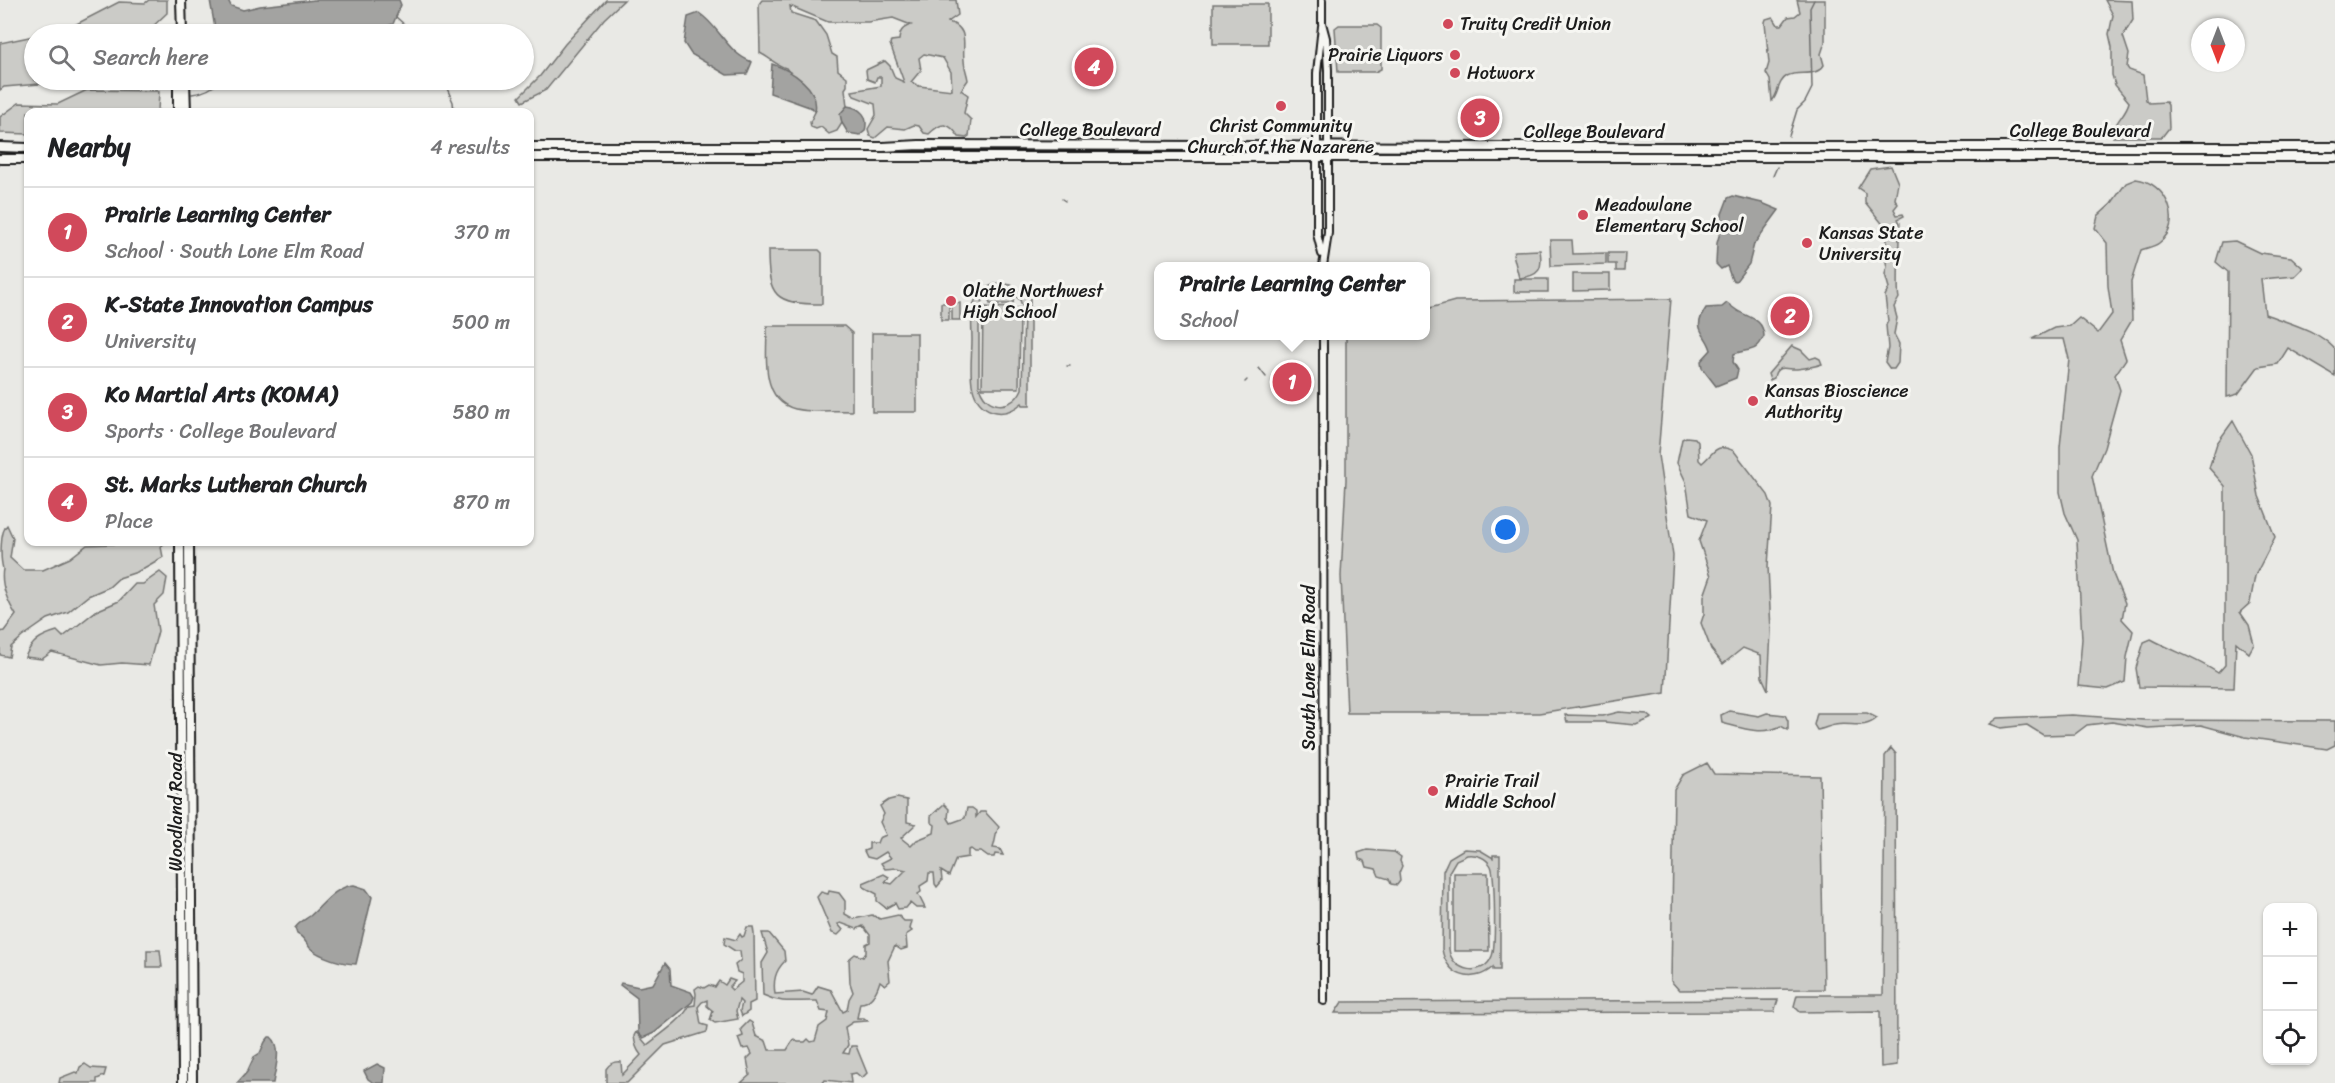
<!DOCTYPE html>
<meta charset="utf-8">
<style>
:root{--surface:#fff;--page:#f6f6f6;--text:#202124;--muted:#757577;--line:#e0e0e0;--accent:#d1495b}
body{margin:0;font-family:Sriracha,sans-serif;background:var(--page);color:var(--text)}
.controls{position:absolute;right:18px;bottom:18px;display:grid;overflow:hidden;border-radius:12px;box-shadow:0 2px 4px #0004}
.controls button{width:54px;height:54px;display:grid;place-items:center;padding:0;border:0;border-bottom:2px solid var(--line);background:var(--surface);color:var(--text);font:30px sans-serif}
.compass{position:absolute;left:2191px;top:18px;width:54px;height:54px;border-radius:50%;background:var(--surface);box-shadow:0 2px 4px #0004;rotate:180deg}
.you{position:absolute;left:1506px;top:530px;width:21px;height:21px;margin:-15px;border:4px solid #fff;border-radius:50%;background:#1a73e8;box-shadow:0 0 0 9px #1a73e833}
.badge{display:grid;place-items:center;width:39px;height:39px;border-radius:50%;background:var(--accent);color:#fff;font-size:20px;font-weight:700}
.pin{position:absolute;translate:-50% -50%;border:3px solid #fff;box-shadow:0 2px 6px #0006}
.popup{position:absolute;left:1154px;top:262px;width:276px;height:78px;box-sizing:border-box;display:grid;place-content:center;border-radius:12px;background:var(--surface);filter:drop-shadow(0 2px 4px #0005);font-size:20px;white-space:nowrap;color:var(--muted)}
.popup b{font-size:22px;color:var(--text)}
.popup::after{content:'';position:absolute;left:50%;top:100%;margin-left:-12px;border:12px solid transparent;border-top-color:var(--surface)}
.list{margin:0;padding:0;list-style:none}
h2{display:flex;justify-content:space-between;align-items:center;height:78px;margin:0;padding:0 24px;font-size:26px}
h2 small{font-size:20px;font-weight:400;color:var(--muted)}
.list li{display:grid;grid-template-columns:39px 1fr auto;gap:18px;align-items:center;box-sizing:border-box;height:90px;padding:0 24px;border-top:2px solid var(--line)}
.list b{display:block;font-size:22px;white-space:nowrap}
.list p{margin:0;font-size:20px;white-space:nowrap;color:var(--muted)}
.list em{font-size:20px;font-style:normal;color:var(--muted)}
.icon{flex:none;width:33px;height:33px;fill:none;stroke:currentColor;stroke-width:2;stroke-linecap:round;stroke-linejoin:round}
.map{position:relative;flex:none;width:2335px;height:1083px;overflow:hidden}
.search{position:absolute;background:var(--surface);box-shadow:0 2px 4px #0004;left:24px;top:24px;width:510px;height:66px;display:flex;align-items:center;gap:15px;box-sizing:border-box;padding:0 21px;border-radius:33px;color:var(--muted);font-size:22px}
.panel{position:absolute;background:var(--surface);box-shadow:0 2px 4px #0004;left:24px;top:108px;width:510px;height:438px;border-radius:12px}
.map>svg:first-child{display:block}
.green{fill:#cbcbc7;stroke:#747472;stroke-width:1.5;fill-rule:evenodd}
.water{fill:#a3a3a1;stroke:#6d6d6c;stroke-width:1.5}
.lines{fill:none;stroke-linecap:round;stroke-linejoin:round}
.stream{stroke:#6d6d6c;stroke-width:1.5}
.minor-casing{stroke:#1c1c1c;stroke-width:10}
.major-casing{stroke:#1c1c1c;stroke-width:12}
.minor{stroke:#f6f6f2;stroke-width:6}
.major{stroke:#f6f6f2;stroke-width:8}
.poi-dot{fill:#d1495b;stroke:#f6f6f2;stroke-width:2}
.labels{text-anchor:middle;stroke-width:6;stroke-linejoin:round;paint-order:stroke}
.poi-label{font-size:18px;fill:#1c1c1c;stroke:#f6f6f2;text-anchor:start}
.street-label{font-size:18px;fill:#1c1c1c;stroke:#f6f6f2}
</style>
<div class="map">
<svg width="2335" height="1083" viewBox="0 0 2335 1083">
<rect width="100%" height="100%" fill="#e9e9e5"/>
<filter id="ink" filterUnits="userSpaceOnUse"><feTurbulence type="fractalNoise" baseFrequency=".0167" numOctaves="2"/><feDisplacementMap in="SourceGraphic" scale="12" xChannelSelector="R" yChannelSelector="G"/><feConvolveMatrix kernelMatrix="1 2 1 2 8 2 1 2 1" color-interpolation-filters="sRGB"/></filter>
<g filter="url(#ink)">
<path class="green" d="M 149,0 L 167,0 L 167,13 L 148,31 L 148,34 L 41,34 L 65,30 L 119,2 L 145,3 Z
M 606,0 L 624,0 L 604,19 L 546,90 L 522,102 L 519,97 L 540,76 L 565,44 Z
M 762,0 L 956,0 L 958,15 L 948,22 C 970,28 962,44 964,60 C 964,67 967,73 968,80 L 961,90 L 968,95 L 964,113 L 971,120 L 969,136 L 966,138 L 959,137 C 949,122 942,121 929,134 L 924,133 L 919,126 L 914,125 L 905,129 L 888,127 L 875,138 L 870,136 L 868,129 L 876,115 L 875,104 L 854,96 L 852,91 L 881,86 L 881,77 L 877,77 L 875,82 L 867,79 L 866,70 L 885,61 L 890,66 L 895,78 L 904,82 L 890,44 L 891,41 L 899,40 C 900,31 902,28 911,25 L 893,18 L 868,22 L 828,22 L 790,6 L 791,13 L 816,21 L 826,35 L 832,54 L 837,57 L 838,70 L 847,77 L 847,86 L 845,89 L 847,106 L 841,114 L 842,123 L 837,131 L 829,134 L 821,127 L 816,129 L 811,127 L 810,122 L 816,110 L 786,68 C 776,65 770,58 760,53 L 759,4 ZM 924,54 L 943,58 L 951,72 L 952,90 L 919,86 L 911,82 L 921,70 L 919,58 Z
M 1797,0 L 1825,0 L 1825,42 L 1821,54 L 1824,65 C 1816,78 1799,70 1787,76 C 1777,82 1779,94 1772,101 L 1770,80 L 1766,73 L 1769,63 L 1765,22 L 1766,19 L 1773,17 L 1778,25 L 1782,25 L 1788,17 L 1795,16 L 1800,12 Z
M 2105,0 L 2132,1 L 2133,20 L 2123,36 L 2129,54 L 2127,67 L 2129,70 L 2143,75 L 2146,100 L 2149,103 L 2166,102 L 2168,105 L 2169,128 L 2162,137 L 2113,137 C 2112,123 2126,115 2129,102 L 2115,85 L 2112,75 L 2112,47 L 2109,34 L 2113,15 Z
M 1213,4 L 1268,4 L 1268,44 L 1213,44 Z
M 1339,25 L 1377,25 L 1381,28 L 1381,69 L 1375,72 L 1338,72 L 1335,28 Z
M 34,36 L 34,80 L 61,80 L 52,83 L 4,87 L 0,90 L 0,43 Z
M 87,90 L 159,91 L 158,112 L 28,112 L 28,134 L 0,133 L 0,117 L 19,103 L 58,104 Z
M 1960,149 L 1960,151 L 1924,151 L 1911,154 L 1762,153 L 1769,150 Z
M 2253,149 L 2280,150 L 2281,152 L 2279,154 L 2192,153 L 2193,151 L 2237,151 Z
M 1991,151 L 2162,151 L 2115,152 L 2101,154 L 1990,153 Z
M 1891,166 L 1898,183 L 1895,199 L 1898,204 L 1894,209 L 1897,215 L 1903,214 L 1904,216 L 1898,219 L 1900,223 C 1899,232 1897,293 1899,298 L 1894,307 L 1897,318 L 1894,334 L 1899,344 L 1898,363 L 1894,369 L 1890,369 L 1885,362 L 1888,348 L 1886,325 L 1888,321 L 1885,296 L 1889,288 L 1885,274 L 1887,267 L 1885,257 L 1887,240 L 1885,227 L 1865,202 L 1865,193 L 1858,188 L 1870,169 Z
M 2136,179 C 2166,182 2185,223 2159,243 C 2154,247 2146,248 2141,250 L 2131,282 L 2132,320 L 2120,340 L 2126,359 L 2115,375 L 2120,390 L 2104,448 L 2092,476 L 2113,574 L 2125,603 L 2122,619 L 2133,631 L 2127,657 L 2125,682 L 2108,689 L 2078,686 L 2082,639 L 2077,540 L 2065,513 L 2060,492 L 2060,447 L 2069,359 L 2064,339 L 2032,339 L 2054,328 L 2070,326 L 2079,318 L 2098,333 L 2112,314 L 2108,286 L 2107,243 L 2095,228 L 2098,216 L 2111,204 L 2126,183 Z
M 1550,240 L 1572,240 L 1573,254 L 1606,253 L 1606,264 L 1551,266 Z
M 2235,241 L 2260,253 L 2291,257 L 2303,268 L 2295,276 L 2261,279 L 2265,314 C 2291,324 2316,329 2335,349 L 2335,376 L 2288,348 L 2278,364 L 2258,367 L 2238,394 L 2227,397 L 2228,272 L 2216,262 L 2222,242 Z
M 768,250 L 819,250 L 822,253 L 822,304 C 775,304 768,297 768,250 Z
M 1540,250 C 1543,269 1540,276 1519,278 L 1513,254 L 1515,251 Z
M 1608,253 L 1625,253 L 1624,271 L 1616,271 L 1616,264 L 1608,264 Z
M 1573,274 L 1610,274 L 1610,290 L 1573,291 Z
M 1514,279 L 1548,279 L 1548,292 L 1514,292 Z
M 999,283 L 1011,285 L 1023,293 L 1024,291 L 1030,291 L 1030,405 L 1023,405 L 1022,403 C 1014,410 1004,415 992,411 C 964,402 972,363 972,340 C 972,329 970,314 974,303 C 978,292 988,286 999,283 ZM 988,295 L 990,304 L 1013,304 L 1014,295 L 1020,300 L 1024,311 L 1022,389 C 1012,412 984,409 979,385 L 979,311 L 982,302 Z
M 1671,299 L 1658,455 L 1673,556 L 1665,693 L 1539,713 L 1347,713 L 1341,576 L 1346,480 L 1346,336 L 1426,336 L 1426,309 L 1455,301 Z
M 941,303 L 949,303 L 949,320 L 941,320 Z
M 952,303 L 960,303 L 960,320 L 952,320 Z
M 983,307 L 1020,308 L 1019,388 L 982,388 Z
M 767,326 L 844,326 L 852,333 L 852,411 C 835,410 817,412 801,410 C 759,405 767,356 767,326 Z
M 872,333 L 917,333 L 917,412 L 872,412 Z
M 1792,346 L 1801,350 L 1810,359 L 1816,357 L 1820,359 L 1822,364 C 1814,367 1806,368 1797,369 C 1787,370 1776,363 1774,378 L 1770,380 L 1768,374 Z
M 2233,421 L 2251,454 L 2259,496 L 2275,537 L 2255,576 L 2250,603 L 2240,612 L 2249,625 L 2254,644 L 2249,653 L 2236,642 L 2234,688 L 2139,687 L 2136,668 L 2144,642 L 2151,639 C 2173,651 2197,659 2218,673 L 2225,665 L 2225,486 L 2209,468 L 2217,443 Z
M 1686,437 L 1695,438 L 1698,442 L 1699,460 L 1702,463 C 1714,453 1716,442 1734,451 L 1768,495 L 1772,506 L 1768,566 L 1771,631 L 1768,690 L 1762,677 L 1761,655 L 1743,648 L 1723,664 L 1711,649 L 1701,623 L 1704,614 L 1704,596 L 1711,576 L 1699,541 L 1707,520 L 1691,514 L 1686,482 L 1677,463 L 1682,439 Z
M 7,525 L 13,538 L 10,558 L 23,570 L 43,570 L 70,558 L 87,545 L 165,542 L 161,547 L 163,557 L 137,572 L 119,578 L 109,587 L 88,596 L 68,612 L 48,619 L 22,637 L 11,647 L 9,657 L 0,655 L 0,632 L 4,631 L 16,615 C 8,602 0,585 3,569 C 0,558 0,531 7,525 Z
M 160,572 L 167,578 L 164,595 L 154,605 L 158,631 L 149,665 L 122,663 L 101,665 L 52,652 L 42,659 L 25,657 C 32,641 40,636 57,631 L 63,637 L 96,611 L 119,601 L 135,584 L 143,584 Z
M 183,598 L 187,609 L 187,726 L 185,730 Z
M 1729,711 L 1759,716 L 1767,713 L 1785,715 L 1788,721 L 1788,730 L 1781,726 C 1762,736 1742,728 1722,723 L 1721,715 Z
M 1619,712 L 1647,714 L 1652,718 L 1636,725 L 1604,722 L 1567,722 L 1565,715 L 1603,716 Z
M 1817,713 L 1867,713 L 1877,718 C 1865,730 1850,722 1835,725 C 1829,726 1823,729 1817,730 L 1814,725 Z
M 2072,715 L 2144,720 L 2335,721 L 2335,745 L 2327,749 L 2245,737 L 2201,725 L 2148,728 L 2112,722 L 2087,725 L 2075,734 L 2043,735 L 2027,725 L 2001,728 L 1990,724 L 1998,718 Z
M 1891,748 L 1896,754 L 1897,1065 L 1881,1067 L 1880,1011 L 1800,1012 L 1794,1006 L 1797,995 L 1883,995 L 1885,756 Z
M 1707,763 L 1714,774 L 1820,776 L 1824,989 L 1679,990 L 1671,981 L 1674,790 L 1683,775 Z
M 897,798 L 907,800 L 907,822 L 916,824 L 901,838 L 911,846 L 917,840 L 934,833 L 935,825 L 931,822 L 931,816 L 944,804 L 949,809 L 948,818 L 951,823 L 965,818 L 967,808 L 972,808 L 976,811 L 976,817 L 980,812 L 985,812 L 999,827 C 995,834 996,840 993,848 L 1000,849 L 1003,855 L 995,854 L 994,857 L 988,857 L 981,852 L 975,852 L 971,849 L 968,850 L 968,857 L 956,859 L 949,876 L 941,871 L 942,881 L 937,887 L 935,884 L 934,873 L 929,873 L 928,881 L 920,886 L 921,892 L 918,894 L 925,908 L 916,908 L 910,903 L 906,908 L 898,909 L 895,903 L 886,908 L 877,901 L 877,894 L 864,887 L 863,883 L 884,874 L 889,877 L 885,882 L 892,884 L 906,870 L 897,868 L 885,869 L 881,863 L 891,858 L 886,852 L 875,859 L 867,857 L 864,851 L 869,849 L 869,843 L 877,843 L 879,838 L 886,835 L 880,822 L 884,814 L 880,806 L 889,800 Z
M 184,808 L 187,815 L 189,909 L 187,909 L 185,898 Z
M 1464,849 L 1480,850 L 1493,858 L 1493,855 L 1500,855 L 1500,970 L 1493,970 L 1493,967 C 1473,985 1446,976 1442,949 L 1443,871 L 1449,858 ZM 1467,855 C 1476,854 1486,857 1491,866 C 1495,874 1496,947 1492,956 C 1484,978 1451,972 1449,949 L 1449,872 L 1456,860 Z
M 1367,850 L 1394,852 L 1401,857 L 1400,861 L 1402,866 L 1399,873 L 1400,881 L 1397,885 L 1391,884 L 1389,879 L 1379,876 L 1376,869 L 1367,867 L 1365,861 L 1359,859 L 1358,853 Z
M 1454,873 L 1488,873 L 1489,951 L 1454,951 Z
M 829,891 L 839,893 L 845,901 L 845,914 L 854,919 L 872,915 L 880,919 L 898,915 L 904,921 L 912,921 L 910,929 L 912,931 L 906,935 L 907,948 L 901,950 L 895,946 L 888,961 L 890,981 L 885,985 L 880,981 C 877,991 872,1003 860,1003 L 857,1018 L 864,1018 L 868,1021 L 853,1022 L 845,1027 L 848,1045 L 843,1053 L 849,1054 L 851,1046 L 856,1046 L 867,1073 L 862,1078 L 856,1073 L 850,1074 L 851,1083 L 825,1080 L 823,1083 L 741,1083 L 750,1075 L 747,1059 L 752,1054 L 749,1048 L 742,1049 L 738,1038 L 743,1036 L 741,1029 L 749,1021 L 752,1023 L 756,1036 L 766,1041 L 769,1050 L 787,1050 L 794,1039 L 798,1042 L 805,1042 L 808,1039 L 811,1042 L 815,1041 L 819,1027 L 827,1021 L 829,1012 L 821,1011 L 817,1001 C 796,1000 784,1005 763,995 L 762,963 L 768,953 L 762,933 L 769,933 L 784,951 L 785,961 C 775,971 773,981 775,994 L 803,992 L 812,995 L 818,986 L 831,990 L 843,1012 L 847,1010 L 849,999 L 853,992 L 850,983 L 849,959 L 855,954 L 863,957 L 866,953 L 866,944 L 870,942 L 870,935 L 863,926 L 857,929 L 841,923 L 838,924 L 843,930 L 838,935 L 832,933 L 817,897 L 821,892 L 828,894 Z
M 747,927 L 753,927 L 754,934 L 755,1001 L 749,1004 L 749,1011 L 742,1016 L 740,1011 L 742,1003 L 739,1000 L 736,1011 L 738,1019 L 715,1023 L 710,1020 L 713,1011 L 707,1006 L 707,1000 L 702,1002 L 698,1007 L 701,1024 L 708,1026 L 707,1032 L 665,1045 L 627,1083 L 606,1083 L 606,1069 C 610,1063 614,1061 621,1062 L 622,1075 L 641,1055 C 636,1049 635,1044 634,1036 L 636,1032 L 647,1045 C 658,1036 684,1019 689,1006 L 695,1005 L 696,994 L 695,989 L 699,986 L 704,988 L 709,985 L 715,987 L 719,981 L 725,985 L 729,979 L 735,981 L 729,987 L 732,990 L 742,982 L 742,974 L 737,972 L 735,965 L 741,960 L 740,951 L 735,951 L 724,944 L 725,937 L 736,940 L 740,934 L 742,937 L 744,936 Z
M 147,950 L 160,950 L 162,967 L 147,967 Z
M 1778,1000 L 1774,1012 L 1335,1013 L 1342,1002 Z
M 85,1064 L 91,1068 L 106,1069 L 104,1076 L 97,1079 L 97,1083 L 59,1083 L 60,1078 L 75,1072 L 78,1073 L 80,1067 Z"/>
<path class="water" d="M 210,0 L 228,0 L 231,6 L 243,10 L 260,6 L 315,0 L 399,0 L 401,5 L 393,24 L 362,34 L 216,34 Z
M 699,13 C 720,27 727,53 752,62 L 747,74 L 727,75 L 691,54 L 684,43 L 688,17 Z
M 772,64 C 791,70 820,88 815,111 L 812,108 L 770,93 Z
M 847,106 C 861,108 869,116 865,131 L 860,135 L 848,133 L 842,123 L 840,114 Z
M 1733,196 L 1762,203 L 1779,210 L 1754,244 L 1749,264 L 1736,281 L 1732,280 L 1727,266 L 1721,269 L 1716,264 L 1717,243 L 1722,225 L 1722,214 L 1728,198 Z
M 1727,303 C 1730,305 1732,307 1735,309 C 1747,318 1763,317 1764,336 C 1756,354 1749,348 1734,354 L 1733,362 L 1738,370 L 1736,378 L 1716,386 L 1702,368 L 1701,361 L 1711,350 C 1706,332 1691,331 1706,308 L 1722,307 Z
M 354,885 L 366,889 L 372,897 L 356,964 C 343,964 320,957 310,948 C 305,942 304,937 297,934 L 295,928 C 299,922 304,920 310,916 C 324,904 334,887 354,885 Z
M 665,963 L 670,969 L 671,985 L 691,992 L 694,997 L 692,1002 L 654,1033 L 643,1038 L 638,1033 L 637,998 L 620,985 L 621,983 L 639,987 L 653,984 Z
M 269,1037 L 271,1037 C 283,1047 275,1069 273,1083 L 237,1083 L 247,1072 L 254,1057 L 260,1053 L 265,1042 Z
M 377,1064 L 385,1068 L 384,1083 L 374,1083 L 368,1079 L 364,1071 Z"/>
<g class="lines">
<path class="stream" d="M 396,17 L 415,34
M 446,86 L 453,102 L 454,112
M 192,94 C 204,93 212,89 221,80
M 1789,136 L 1797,110 L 1805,102 L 1812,88 L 1810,8 L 1814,0
M 1773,176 L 1777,167
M 1062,199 L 1065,201
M 1067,366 L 1070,366
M 1259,368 L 1266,377
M 1245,382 L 1247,380"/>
<defs>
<path id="minor" d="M 1322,0 L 1322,23 L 1326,38 L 1328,70 L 1328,233 L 1323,266
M 1322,26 L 1317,73 L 1317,234 L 1322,254
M 1323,336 L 1324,1001"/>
<path id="major" d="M 181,0 L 182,34
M 178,80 L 178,112
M 185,80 L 186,112
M 0,147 L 28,148
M 530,147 L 883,147 L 919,145 L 1502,147 L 2335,147
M 530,157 L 2335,157
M 0,159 L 28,159
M 180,542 L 183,1083
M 189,542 L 192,1083"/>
</defs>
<use href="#minor" class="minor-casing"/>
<use href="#major" class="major-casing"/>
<use href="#minor" class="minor"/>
<use href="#major" class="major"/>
</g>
</g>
<g class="poi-dot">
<circle cx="1448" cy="24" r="6"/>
<circle cx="1455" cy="55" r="6"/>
<circle cx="1455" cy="73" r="6"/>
<circle cx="1281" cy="106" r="6"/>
<circle cx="1583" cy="215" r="6"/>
<circle cx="1807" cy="243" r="6"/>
<circle cx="951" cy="301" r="6"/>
<circle cx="1753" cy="401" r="6"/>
<circle cx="1433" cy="791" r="6"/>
</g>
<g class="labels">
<g class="poi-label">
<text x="1460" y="30">Truity Credit Union</text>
<text x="1443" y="61" text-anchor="end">Prairie Liquors</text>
<text x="1467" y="79">Hotworx</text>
<text x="1281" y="132" text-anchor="middle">Christ Community<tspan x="1281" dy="21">Church of the Nazarene</tspan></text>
<text x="1595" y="211">Meadowlane<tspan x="1595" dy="21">Elementary School</tspan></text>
<text x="1819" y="239">Kansas State<tspan x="1819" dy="21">University</tspan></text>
<text x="963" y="297">Olathe Northwest<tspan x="963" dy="21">High School</tspan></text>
<text x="1765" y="397">Kansas Bioscience<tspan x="1765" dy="21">Authority</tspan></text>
<text x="1445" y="787">Prairie Trail<tspan x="1445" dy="21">Middle School</tspan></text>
</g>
<g class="street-label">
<text x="1090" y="136">College Boulevard</text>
<text x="2080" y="137">College Boulevard</text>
<text x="1594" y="138">College Boulevard</text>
<text transform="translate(1309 668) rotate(-90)" y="6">South Lone Elm Road</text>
<text transform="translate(176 812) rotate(-90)" y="6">Woodland Road</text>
</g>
</g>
</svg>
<div class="controls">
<button>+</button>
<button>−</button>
<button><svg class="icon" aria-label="locate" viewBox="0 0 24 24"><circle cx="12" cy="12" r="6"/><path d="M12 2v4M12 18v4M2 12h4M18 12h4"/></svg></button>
</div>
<svg class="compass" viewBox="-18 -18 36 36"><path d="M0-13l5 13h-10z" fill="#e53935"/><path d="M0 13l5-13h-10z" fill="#757577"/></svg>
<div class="you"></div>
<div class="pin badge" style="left:1292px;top:382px">1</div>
<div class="popup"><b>Prairie Learning Center</b>School</div>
<div class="pin badge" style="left:1790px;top:316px">2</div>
<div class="pin badge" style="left:1480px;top:118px">3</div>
<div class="pin badge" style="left:1094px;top:67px">4</div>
<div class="search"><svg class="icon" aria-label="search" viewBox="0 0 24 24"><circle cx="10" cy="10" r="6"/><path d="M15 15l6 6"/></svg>Search here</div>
<section class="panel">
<h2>Nearby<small>4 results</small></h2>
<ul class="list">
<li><span class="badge">1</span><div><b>Prairie Learning Center</b><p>School · South Lone Elm Road</p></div><em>370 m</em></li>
<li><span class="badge">2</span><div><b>K-State Innovation Campus</b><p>University</p></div><em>500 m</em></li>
<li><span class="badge">3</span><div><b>Ko Martial Arts (KOMA)</b><p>Sports · College Boulevard</p></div><em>580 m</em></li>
<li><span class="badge">4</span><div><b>St. Marks Lutheran Church</b><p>Place</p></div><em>870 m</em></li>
</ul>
</section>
</div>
